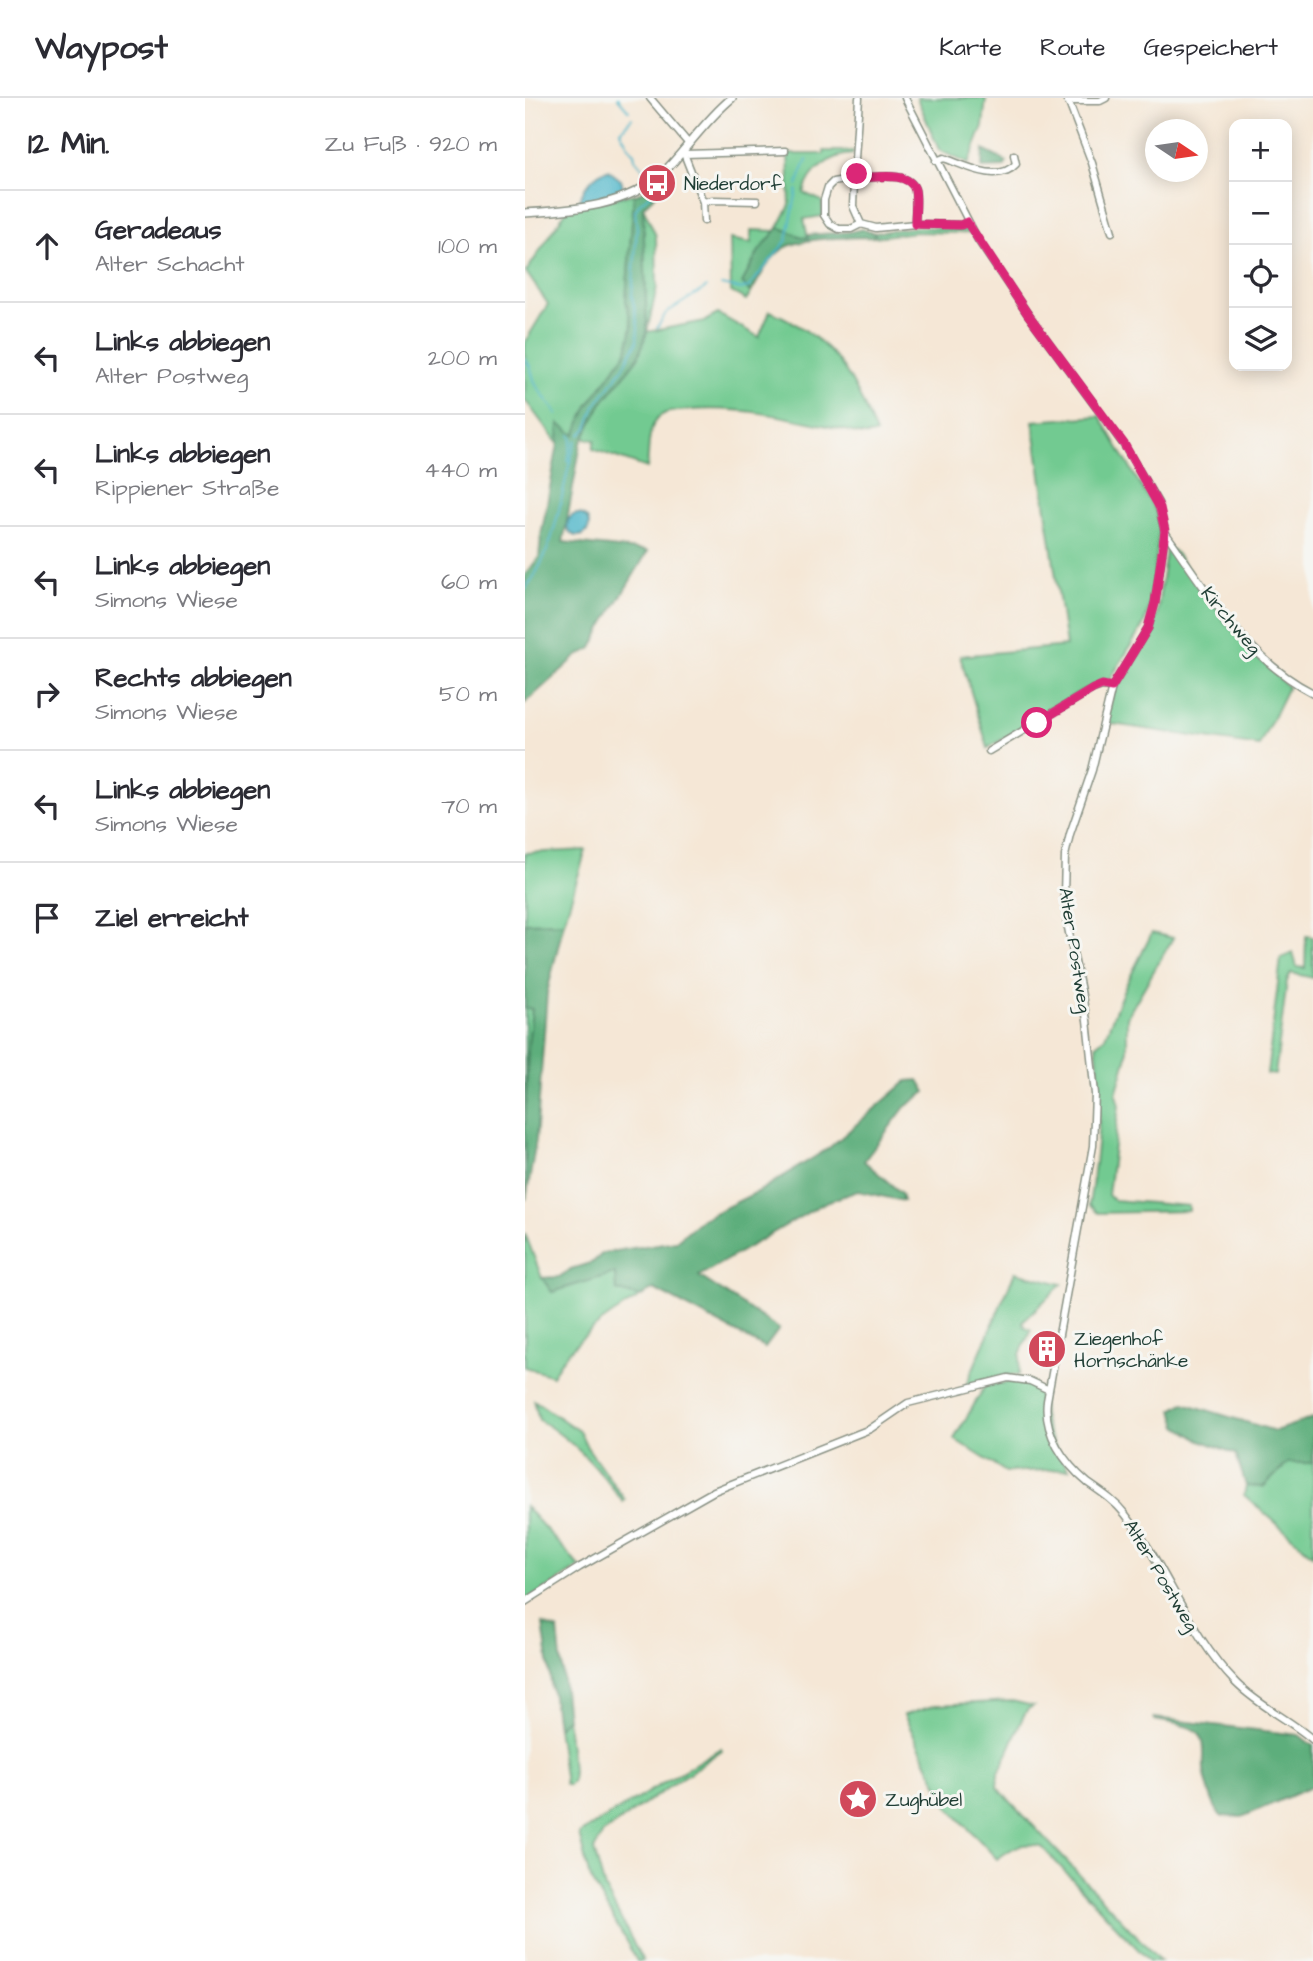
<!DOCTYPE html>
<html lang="de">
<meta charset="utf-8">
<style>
:root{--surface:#fff;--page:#f2f2f3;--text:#2b2b33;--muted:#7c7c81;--line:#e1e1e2}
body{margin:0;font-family:"Architects Daughter",sans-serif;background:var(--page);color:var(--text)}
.controls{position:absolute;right:21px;top:21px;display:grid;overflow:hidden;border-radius:14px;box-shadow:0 4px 18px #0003}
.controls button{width:63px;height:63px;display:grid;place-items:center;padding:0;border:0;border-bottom:2px solid var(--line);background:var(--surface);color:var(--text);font:35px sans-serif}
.compass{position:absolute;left:620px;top:21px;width:63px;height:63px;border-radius:50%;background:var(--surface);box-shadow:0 4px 18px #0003;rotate:103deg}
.stop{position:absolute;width:21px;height:21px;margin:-16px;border:5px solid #db2777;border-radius:50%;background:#fff}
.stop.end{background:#db2777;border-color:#fff;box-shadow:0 2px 7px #0008}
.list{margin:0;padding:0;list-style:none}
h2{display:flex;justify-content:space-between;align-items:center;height:91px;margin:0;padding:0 28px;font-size:30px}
h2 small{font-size:23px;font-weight:400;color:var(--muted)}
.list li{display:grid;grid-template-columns:46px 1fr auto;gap:21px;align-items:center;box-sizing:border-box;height:112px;padding:0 28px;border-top:2px solid var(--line)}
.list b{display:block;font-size:26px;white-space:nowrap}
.list p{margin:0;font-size:23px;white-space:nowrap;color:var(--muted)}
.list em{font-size:23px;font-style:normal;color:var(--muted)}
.icon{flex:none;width:38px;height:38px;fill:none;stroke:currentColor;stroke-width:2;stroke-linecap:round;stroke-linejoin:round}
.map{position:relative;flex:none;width:788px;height:1863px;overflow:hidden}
header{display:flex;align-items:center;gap:42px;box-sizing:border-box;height:98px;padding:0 35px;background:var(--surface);border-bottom:2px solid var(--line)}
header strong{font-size:33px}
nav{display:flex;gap:38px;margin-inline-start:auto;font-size:24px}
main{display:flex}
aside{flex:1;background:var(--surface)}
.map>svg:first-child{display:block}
.green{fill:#72ca91;stroke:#488462;stroke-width:2}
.forest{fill:#5dae7b;stroke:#3e7658;stroke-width:2}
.water{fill:#4bb5c9;stroke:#35797e;stroke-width:2}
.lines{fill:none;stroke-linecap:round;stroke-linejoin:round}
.stream{stroke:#4bb5c9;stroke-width:2}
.minor-casing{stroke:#8a9285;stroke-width:9}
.major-casing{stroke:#8a9285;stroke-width:10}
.minor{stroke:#fff;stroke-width:6}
.major{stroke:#fff;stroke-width:7}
.route{stroke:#db2777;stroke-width:9}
.labels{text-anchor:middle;stroke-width:6;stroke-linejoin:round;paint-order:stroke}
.poi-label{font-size:19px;fill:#1f3d34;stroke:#f6f6f2;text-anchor:start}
.street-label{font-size:19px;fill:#1f3d34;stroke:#f6f6f2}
</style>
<header>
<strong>Waypost</strong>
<nav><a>Karte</a><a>Route</a><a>Gespeichert</a></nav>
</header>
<main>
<aside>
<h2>12 Min.<small>Zu Fuß · 920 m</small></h2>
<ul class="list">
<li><svg class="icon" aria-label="ahead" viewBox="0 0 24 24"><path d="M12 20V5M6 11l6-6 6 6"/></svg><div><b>Geradeaus</b><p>Alter Schacht</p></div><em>100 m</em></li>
<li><svg class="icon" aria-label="left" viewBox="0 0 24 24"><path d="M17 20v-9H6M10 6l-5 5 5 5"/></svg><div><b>Links abbiegen</b><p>Alter Postweg</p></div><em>200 m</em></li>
<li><svg class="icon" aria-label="left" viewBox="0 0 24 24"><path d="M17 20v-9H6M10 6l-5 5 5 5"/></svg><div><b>Links abbiegen</b><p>Rippiener Straße</p></div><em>440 m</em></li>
<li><svg class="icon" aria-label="left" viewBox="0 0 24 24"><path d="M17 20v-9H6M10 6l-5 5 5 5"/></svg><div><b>Links abbiegen</b><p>Simons Wiese</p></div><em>60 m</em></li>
<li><svg class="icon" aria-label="right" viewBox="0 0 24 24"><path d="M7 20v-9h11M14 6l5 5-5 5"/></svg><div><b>Rechts abbiegen</b><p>Simons Wiese</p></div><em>50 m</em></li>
<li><svg class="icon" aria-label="left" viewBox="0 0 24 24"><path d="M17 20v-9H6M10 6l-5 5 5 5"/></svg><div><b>Links abbiegen</b><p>Simons Wiese</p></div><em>70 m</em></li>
<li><svg class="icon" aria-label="arrive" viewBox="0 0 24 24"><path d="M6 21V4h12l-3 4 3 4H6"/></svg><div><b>Ziel erreicht</b></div></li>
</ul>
</aside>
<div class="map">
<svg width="788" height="1863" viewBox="0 0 788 1863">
<rect width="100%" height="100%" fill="#f6f6f2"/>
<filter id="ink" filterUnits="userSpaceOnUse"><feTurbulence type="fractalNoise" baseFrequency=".0143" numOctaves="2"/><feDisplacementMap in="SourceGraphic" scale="14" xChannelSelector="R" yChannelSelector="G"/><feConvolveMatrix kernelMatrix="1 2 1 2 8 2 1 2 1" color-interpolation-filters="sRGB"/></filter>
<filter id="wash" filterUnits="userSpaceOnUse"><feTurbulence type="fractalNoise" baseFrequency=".00686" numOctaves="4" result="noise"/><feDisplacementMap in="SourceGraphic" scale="28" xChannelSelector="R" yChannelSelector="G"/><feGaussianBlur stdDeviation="1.57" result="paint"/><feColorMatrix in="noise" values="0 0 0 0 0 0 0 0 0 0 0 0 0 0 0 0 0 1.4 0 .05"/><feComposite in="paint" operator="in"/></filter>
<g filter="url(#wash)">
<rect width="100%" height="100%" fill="#f5e7d6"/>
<path class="green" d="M 392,0 L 461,0 L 458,28 L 443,66 L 414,52 Z
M 299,53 L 328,53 L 328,56 C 307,57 284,72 279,95 L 297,103 L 298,118 L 279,121 L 283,140 C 270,139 264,131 253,130 L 265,107 L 263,56 L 299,56 Z
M 109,96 L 101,202 L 107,228 L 102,253 L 63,308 L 50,338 L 34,326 L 33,346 L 0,302 L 0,244 L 23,206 L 1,174 L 43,110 Z
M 118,109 L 131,138 L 132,189 L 122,234 L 180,223 L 193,216 L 234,239 L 245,213 C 277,226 308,250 325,280 C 335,297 343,317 351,335 C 340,341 328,333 316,331 C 265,320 217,308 166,312 C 154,313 138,312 131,322 C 122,335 124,355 122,370 L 68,351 L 70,342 L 59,340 L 76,306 L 113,260 L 122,234 Z
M 390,129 L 442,131 L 444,135 L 390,134 L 349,139 L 350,135 Z
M 226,132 L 251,133 L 234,153 L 217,185 L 226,195 L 221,202 L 206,194 L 205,141 L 226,145 Z
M 575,318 L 631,414 L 634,432 L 626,502 L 619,526 L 584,583 L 558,592 L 463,650 L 435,558 L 541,548 L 508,323 Z
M 644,450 L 649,453 L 692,510 L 698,522 L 763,589 L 734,648 L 580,625 L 589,591 L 622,539 L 632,517 L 641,452 Z
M 61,752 L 39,824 L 0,825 L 0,755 Z
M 627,835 L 648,840 L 602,919 L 602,958 L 591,996 L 594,1007 L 583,1097 L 588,1102 L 664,1108 L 664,1113 L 573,1115 L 564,1107 C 573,1053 578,1002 571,947 L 580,939 L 599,891 Z
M 781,838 L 788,839 L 788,880 L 766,875 L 762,883 L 750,977 L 742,976 L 756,860 L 768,855 L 772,869 L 780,870 Z
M 0,910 L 7,911 L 3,948 L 0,1036 Z
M 0,1135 L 17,1180 L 27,1194 L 90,1174 L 91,1192 L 115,1199 C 83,1218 45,1243 27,1278 L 0,1269 Z
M 490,1174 L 537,1186 L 498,1223 L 499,1228 L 506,1232 L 495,1256 L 494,1277 L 482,1277 L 441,1287 Z
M 488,1283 C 528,1288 512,1301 520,1326 C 525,1342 534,1357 544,1371 L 481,1374 L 429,1341 L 460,1288 Z
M 9,1302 L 55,1334 L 62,1349 L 100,1402 L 98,1404 C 74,1371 49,1343 14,1322 Z
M 763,1365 L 788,1365 L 788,1457 L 719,1397 L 721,1388 L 738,1389 Z
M 0,1408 L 55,1469 L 0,1504 Z
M 487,1603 L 508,1608 L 502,1612 L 497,1621 L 473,1677 L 472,1689 L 635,1863 L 624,1863 L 516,1748 C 496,1743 487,1750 472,1761 L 424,1710 L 379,1617 L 411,1607 Z
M 42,1621 L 48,1682 L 44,1688 L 40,1686 L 32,1629 Z
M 196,1650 L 197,1652 L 78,1735 L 69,1752 L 80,1791 L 118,1863 L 112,1863 L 64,1777 L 54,1736 Z"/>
<path class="forest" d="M 458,52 L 482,64 L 479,69 L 457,70 Z
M 131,85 L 135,93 L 118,109 L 122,234 L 113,260 L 76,306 L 56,345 L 38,444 L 123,453 L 78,528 L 67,550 L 51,559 L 0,605 L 0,477 L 14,459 L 16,438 L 33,346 L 34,326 L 50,337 L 63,308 L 102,253 L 107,228 L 101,202 L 109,98 Z
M 253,130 C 264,131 271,139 283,140 L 283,137 L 324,134 L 338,131 L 350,135 L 349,139 C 324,140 280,138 258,151 C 244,160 234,181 226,195 L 217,185 L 234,153 Z
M 39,824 L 22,895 L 11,1042 L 1,1102 L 0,1036 L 3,948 L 7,911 L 0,910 L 0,825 Z
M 394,982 L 401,994 L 380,1009 L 339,1063 L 376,1095 L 378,1103 L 333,1093 L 301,1104 L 174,1178 L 254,1231 L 240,1250 L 129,1191 L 115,1199 L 91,1192 L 90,1175 L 27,1194 L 17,1180 L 34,1179 L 46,1171 L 68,1164 L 78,1155 L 151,1143 L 177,1121 L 236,1092 L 304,1050 L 382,983 Z
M 659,1305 L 750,1333 L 788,1320 L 788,1365 L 763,1365 L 738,1389 L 721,1388 L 711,1356 L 673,1341 L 653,1328 L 648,1312 Z
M 18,1526 L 33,1532 L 42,1621 L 32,1629 Z
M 629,1620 L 774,1637 L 788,1648 L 788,1688 L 717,1719 L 696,1718 C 687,1707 682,1687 679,1672 C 678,1660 682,1643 673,1634 C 663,1626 642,1625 630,1622 Z"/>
<path class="water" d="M 83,72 L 96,82 L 100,95 L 81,101 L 54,104 C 57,91 70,74 83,72 Z
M42 427a11 11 0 1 1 22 0a11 11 0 1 1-22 0Z"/>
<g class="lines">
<path class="stream" d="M 93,0 L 104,13
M 107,20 L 95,33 L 105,51 L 109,55 L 110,61 L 126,80
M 272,87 L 282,61
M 196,187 L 216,191 L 224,189 L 262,142 L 272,92
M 132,230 L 141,215 L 182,189
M 0,261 C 7,269 6,273 9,282 C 14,295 25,305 32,316
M 55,337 L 62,330 L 70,308 L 98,270 L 112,244 L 113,229 L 107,198 L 112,130 L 110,113 L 115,105 L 128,94 L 130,89
M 43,363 L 47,340 L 45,337
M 0,491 C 34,449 35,392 51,342"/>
</g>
</g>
<g filter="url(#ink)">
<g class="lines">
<defs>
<path id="minor" d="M 125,0 L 163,45
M 380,0 L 453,142 L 502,215 L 599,347 L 633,405 L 640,434 L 630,505 L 623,530 L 587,589 L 567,672 L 545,736 L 540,758 L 539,797 L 542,825 L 562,922 L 570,996 L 568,1048 L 522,1303 C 518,1335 539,1365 563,1385 C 576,1394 590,1403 600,1416 C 642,1469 663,1536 711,1585 C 734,1608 764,1621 788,1642
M 542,0 L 567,65 L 587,134
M 542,3 L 575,3 L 581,0
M 158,53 L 178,104 L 179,123
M 160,56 L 260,53
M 411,63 L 419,60 C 439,67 473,86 491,66 L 489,57
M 329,76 L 334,0
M 333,80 L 329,76 L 325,81 L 329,84 L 333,80 C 349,80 385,72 390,92 C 392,102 390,115 390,126
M 325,81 L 308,84 L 303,89 L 299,102 L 299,117 L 305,126 L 314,131 L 326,131 L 336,126 L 351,130 L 390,126 L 436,127 L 442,124
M 329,84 L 328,108 L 336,126
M 178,104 L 188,102 L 232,103
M 640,434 C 681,492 722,562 788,595
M 464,653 L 568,591 L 577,588 L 587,589
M 0,1504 L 55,1469 L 189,1393 L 345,1331 L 383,1305 L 483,1280 L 505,1283 L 524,1292"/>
<path id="major" d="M 0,115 C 46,112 102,109 138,75 C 162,51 180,22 207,0"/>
</defs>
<use href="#minor" class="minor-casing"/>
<use href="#major" class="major-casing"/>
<use href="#minor" class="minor"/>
<use href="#major" class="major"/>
</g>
</g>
<g class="lines" filter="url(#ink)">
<path class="route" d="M 332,76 L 333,80 C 349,80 384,72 390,92 C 392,102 390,115 390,126 L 436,127 L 442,124 L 502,215 L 599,346 L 635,410 L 640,433 L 630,505 L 623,530 L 587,589 L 577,587 L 568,591 L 512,625"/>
</g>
<defs>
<symbol id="bus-disc" viewBox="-11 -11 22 22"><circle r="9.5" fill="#d1495b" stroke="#f6f6f2"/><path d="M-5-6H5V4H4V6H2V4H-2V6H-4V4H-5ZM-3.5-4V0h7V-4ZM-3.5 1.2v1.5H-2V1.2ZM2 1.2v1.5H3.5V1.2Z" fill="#fff"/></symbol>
<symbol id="building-disc" viewBox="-11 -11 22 22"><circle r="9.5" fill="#d1495b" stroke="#f6f6f2"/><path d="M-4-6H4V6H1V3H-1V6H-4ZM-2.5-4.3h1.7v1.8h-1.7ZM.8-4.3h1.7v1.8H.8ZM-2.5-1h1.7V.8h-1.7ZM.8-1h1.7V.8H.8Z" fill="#fff"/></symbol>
<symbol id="sight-disc" viewBox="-11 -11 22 22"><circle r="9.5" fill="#d1495b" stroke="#f6f6f2"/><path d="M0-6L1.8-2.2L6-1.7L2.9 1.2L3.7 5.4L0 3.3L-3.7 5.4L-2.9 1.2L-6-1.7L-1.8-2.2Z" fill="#fff"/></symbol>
</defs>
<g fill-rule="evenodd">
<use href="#bus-disc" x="110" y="63" width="44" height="44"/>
<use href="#building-disc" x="500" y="1229" width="44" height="44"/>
<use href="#sight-disc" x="311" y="1679" width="44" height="44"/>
</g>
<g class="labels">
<g class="poi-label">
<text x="159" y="92">Niederdorf</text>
<text x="549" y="1247">Ziegenhof<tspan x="549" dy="22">Hornschänke</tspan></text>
<text x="360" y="1708">Zughübel</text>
</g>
<g class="street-label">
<text transform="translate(707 522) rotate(50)" y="7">Kirchweg</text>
<text transform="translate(551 852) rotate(81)" y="7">Alter Postweg</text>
<text transform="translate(637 1477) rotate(59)" y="7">Alter Postweg</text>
</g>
</g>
</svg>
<div class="controls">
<button>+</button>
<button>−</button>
<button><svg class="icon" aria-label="locate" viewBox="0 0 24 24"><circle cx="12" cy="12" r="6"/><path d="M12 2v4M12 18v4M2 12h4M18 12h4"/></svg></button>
<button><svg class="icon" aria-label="layers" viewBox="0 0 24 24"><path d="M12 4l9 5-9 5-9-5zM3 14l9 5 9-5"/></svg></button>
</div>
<svg class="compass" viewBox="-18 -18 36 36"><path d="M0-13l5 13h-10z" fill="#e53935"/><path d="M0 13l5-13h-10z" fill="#7c7c81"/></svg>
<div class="stop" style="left:512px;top:625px"></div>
<div class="stop end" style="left:332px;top:76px"></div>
</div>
</main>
